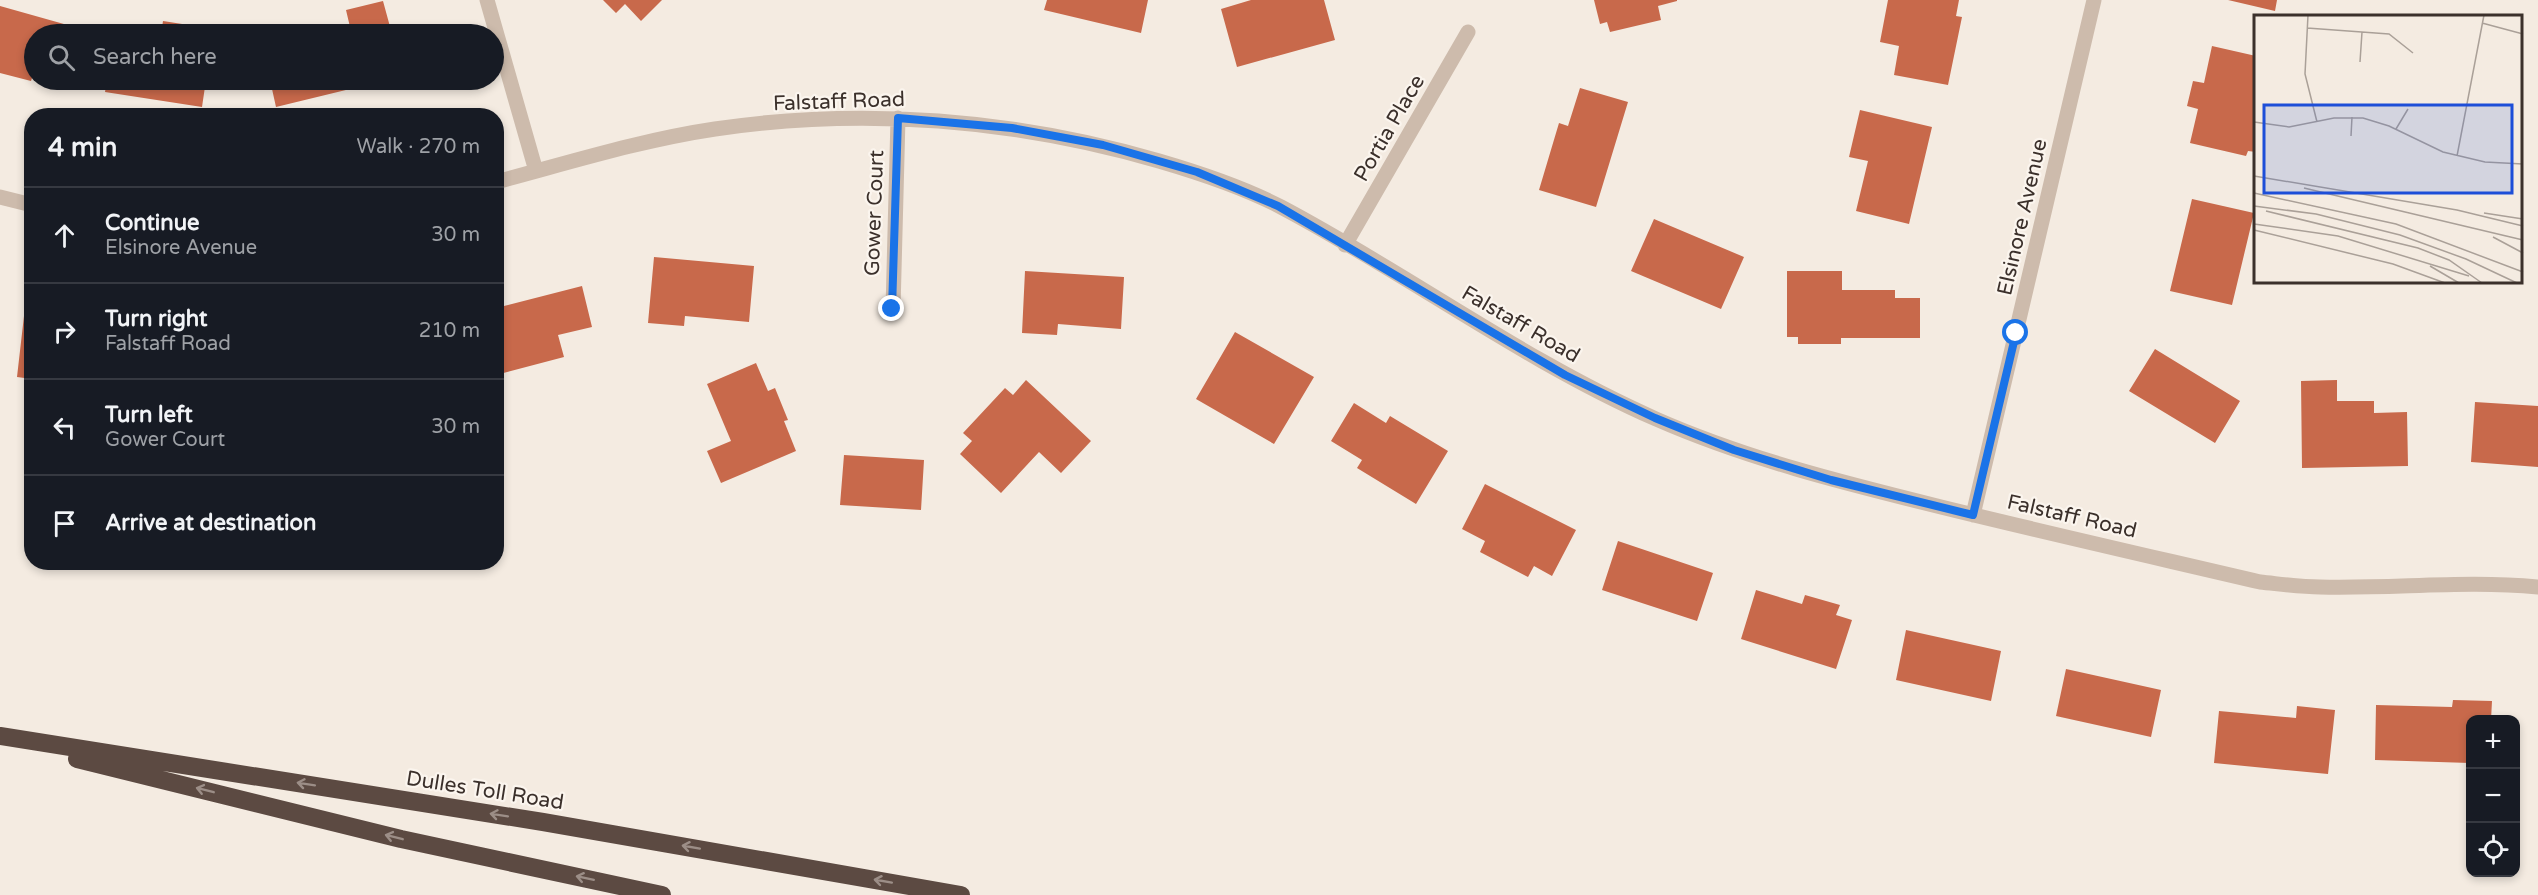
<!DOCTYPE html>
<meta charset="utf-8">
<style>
:root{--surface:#171b24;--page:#242831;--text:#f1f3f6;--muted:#9ea1a6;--line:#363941}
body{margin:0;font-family:"Varela Round",sans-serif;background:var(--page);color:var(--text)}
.controls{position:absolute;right:18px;bottom:18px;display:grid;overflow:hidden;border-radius:12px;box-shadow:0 3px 9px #0003}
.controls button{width:54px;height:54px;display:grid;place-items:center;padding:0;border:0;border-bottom:2px solid var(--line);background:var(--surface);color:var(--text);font:30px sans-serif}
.stop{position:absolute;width:18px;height:18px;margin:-14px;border:4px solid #1a73e8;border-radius:50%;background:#fff}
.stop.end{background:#1a73e8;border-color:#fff;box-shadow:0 2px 6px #0008}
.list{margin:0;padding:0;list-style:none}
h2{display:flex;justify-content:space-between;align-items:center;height:78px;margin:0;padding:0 24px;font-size:26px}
h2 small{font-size:20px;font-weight:400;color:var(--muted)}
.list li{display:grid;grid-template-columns:39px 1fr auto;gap:18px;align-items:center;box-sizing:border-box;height:96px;padding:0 24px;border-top:2px solid var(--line)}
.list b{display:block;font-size:22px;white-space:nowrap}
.list p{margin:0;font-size:20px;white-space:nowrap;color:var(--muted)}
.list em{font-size:20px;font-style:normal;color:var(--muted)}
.icon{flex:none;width:33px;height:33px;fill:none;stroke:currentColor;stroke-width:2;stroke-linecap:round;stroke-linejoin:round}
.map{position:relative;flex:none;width:2538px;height:895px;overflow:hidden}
.search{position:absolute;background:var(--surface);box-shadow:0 3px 9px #0003;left:24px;top:24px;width:480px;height:66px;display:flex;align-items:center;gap:15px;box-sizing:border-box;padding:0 21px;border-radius:33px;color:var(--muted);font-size:22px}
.panel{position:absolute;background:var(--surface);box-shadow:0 3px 9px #0003;left:24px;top:108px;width:480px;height:462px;border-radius:24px}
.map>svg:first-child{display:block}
.building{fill:#c8694b}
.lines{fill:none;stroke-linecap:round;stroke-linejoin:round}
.minor{stroke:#cdbbac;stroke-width:15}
.highway{stroke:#5c4a42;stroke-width:18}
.oneway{stroke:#9c8e87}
.route{stroke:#1a73e8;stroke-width:8}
.labels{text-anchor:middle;stroke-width:4.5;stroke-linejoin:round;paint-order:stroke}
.street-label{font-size:21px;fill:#3b302b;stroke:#fbf5ee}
.inset-road{fill:none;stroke:#aaa098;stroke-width:1.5}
.view{fill:#1d4ed8;fill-opacity:0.15;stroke:#1d4ed8;stroke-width:3}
.inset-edge{fill:none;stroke:#3b302b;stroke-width:3}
</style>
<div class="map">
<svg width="2538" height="895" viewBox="0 0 2538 895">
<rect width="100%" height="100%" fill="#f4ebe1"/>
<path class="building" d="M 603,0 L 662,0 L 641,21 L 625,4 L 616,13 Z
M 1047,0 L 1148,0 L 1141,33 L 1044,10 Z
M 1251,0 L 1324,0 L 1335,40 L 1237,67 L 1221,9 Z
M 1594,0 L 1677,0 L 1677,1 L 1658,6 L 1661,20 L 1610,32 L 1607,22 L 1600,24 Z
M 1888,0 L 1959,0 L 1956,16 L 1962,17 L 1948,85 L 1894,75 L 1899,46 L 1880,42 Z
M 2228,0 L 2277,0 L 2275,11 Z
M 383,1 L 392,34 L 322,34 L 350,27 L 346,10 Z
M 0,6 L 71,26 L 69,34 L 34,34 L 34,72 L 31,81 L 0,73 Z
M 163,21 L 214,29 L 213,34 L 161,34 Z
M 2212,46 L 2256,56 L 2256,152 L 2248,151 L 2246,156 L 2190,143 L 2198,109 L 2187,106 L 2193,81 L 2204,83 Z
M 107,80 L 206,80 L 202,107 L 105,92 Z
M 270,80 L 387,80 L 276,107 Z
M 1580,88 L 1628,102 L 1596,207 L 1539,190 L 1559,123 L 1568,126 Z
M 1860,110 L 1932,127 L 1909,224 L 1856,211 L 1868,161 L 1849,157 Z
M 2192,199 L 2254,213 L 2232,305 L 2170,291 Z
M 1654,219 L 1744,257 L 1721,309 L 1631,271 Z
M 654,257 L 754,266 L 749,322 L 685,316 L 684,326 L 648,323 Z
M 1025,271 L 1124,277 L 1121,329 L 1058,324 L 1057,335 L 1022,333 Z
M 1787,271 L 1842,271 L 1842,290 L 1895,290 L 1895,298 L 1920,298 L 1920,338 L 1841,338 L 1841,344 L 1798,344 L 1798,337 L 1787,337 Z
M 582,286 L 592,327 L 558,335 L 564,357 L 496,375 L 496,308 Z
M 24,316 L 32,317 L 32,379 L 17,377 Z
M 1235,332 L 1314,377 L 1274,444 L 1196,399 Z
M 2155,349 L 2240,401 L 2215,443 L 2129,391 Z
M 756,363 L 768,391 L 775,388 L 788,420 L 784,421 L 796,451 L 721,483 L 707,451 L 731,441 L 707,384 Z
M 1026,380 L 1091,441 L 1061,473 L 1039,452 L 1001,493 L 960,454 L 972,441 L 963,433 L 1005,388 L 1013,395 Z
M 2337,380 L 2337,401 L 2374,401 L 2374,413 L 2407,412 L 2408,466 L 2302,468 L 2301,381 Z
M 2475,402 L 2538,406 L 2538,467 L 2471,462 Z
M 1354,403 L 1386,423 L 1390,416 L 1448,451 L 1416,504 L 1357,468 L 1362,460 L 1331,441 Z
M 844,455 L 924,460 L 921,510 L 840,505 Z
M 1485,484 L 1576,530 L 1552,576 L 1534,566 L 1528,577 L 1480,552 L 1485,541 L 1462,529 Z
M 1618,541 L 1713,573 L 1697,621 L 1602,590 Z
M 1756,590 L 1802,604 L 1805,595 L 1840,605 L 1836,615 L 1852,620 L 1836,669 L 1741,639 Z
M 1906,630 L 2001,651 L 1991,701 L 1896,680 Z
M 2066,669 L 2161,690 L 2151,737 L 2056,716 Z
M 2453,700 L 2492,701 L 2491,720 L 2470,720 L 2470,763 L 2375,760 L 2376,705 L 2452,707 Z
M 2297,706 L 2335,710 L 2328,774 L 2214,763 L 2219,711 L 2296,718 Z"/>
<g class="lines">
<path class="minor" d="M 487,0 L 536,171
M 496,182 C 568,163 641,140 715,129 C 863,107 1015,119 1159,161 C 1200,173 1243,187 1281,207 C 1408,274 1524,361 1656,419 C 1747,459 1844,483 1941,507 C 2047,533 2153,557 2260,582 C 2280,584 2300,587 2320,587 C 2393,589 2465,580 2538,587
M 0,197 L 32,205
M 1345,245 L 1468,32
M 893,309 L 898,118
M 1973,515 L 2094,0"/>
<path class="highway" d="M 0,736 L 543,822 L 961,895
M 77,759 L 401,839 L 662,895"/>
</g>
<defs><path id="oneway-shaft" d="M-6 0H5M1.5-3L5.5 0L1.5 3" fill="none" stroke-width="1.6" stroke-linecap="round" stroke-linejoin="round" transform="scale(1.5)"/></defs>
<g class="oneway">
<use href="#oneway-shaft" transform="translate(306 784) rotate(-171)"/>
<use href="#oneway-shaft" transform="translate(205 790) rotate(-166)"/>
<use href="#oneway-shaft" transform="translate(499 815) rotate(-171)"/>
<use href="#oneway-shaft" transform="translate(394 837) rotate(-166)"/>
<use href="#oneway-shaft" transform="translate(691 847) rotate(-170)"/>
<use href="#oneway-shaft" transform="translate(585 878) rotate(-168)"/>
<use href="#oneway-shaft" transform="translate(883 881) rotate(-170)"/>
</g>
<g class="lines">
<path class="route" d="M 892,309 L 898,118 L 1012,128 L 1103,145 L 1197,172 L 1278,206 L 1565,375 L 1655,418 L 1734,450 L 1831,480 L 1973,515 L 2016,333"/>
</g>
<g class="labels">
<g class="street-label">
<text transform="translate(839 101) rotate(-2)" y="7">Falstaff Road</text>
<text transform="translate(1389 128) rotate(-60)" y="7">Portia Place</text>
<text transform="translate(874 213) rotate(-88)" y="7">Gower Court</text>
<text transform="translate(2022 217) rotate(-77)" y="7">Elsinore Avenue</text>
<text transform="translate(1521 324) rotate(30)" y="7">Falstaff Road</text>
<text transform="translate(2072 516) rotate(13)" y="7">Falstaff Road</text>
<text transform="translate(485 790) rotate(9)" y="7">Dulles Toll Road</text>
</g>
</g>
<g transform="translate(2254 15)">
<rect width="268" height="268" fill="#f4ebe1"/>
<path class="inset-road" d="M 54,0 L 51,59 L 63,107M 228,8 L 269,19M 53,13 L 135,19 L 159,38M 106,47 L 108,17M 0,107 L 35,112 L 80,103 L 109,103 L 135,111 L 189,137 L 231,147 L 269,149M 142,114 L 154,94M 97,121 L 98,102M 203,141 L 230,0M 0,161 L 203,195 L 269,211M 50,173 L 269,225M 0,178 L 142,209 L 269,257M 0,191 L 62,199 L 146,220 L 212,244 L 263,268M 12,196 L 164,233 L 195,245 L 228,268M 230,198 L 269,204M 0,209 L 84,221 L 215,261M 0,215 L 139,249 L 191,268M 239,222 L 269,238M 176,251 L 205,268"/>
<path class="view" d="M 10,90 L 258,90 L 258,178 L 10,178 Z"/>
<rect width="268" height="268" class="inset-edge"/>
</g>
</svg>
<div class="controls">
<button>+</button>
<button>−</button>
<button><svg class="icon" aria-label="locate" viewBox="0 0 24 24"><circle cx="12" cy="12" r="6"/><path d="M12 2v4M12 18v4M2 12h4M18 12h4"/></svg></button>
</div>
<div class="stop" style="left:2016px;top:333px"></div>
<div class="stop end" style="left:892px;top:309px"></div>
<div class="search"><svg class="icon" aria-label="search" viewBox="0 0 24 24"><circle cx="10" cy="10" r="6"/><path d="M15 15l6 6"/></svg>Search here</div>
<section class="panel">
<h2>4 min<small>Walk · 270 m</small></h2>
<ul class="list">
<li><svg class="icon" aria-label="ahead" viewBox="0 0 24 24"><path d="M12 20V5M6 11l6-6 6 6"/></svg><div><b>Continue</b><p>Elsinore Avenue</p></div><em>30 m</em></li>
<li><svg class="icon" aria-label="right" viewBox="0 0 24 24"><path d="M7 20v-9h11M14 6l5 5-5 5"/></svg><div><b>Turn right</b><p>Falstaff Road</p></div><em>210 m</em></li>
<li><svg class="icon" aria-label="left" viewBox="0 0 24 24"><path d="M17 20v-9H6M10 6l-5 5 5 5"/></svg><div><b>Turn left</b><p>Gower Court</p></div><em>30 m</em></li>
<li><svg class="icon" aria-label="arrive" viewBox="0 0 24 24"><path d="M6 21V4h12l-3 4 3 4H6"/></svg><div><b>Arrive at destination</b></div></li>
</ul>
</section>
</div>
